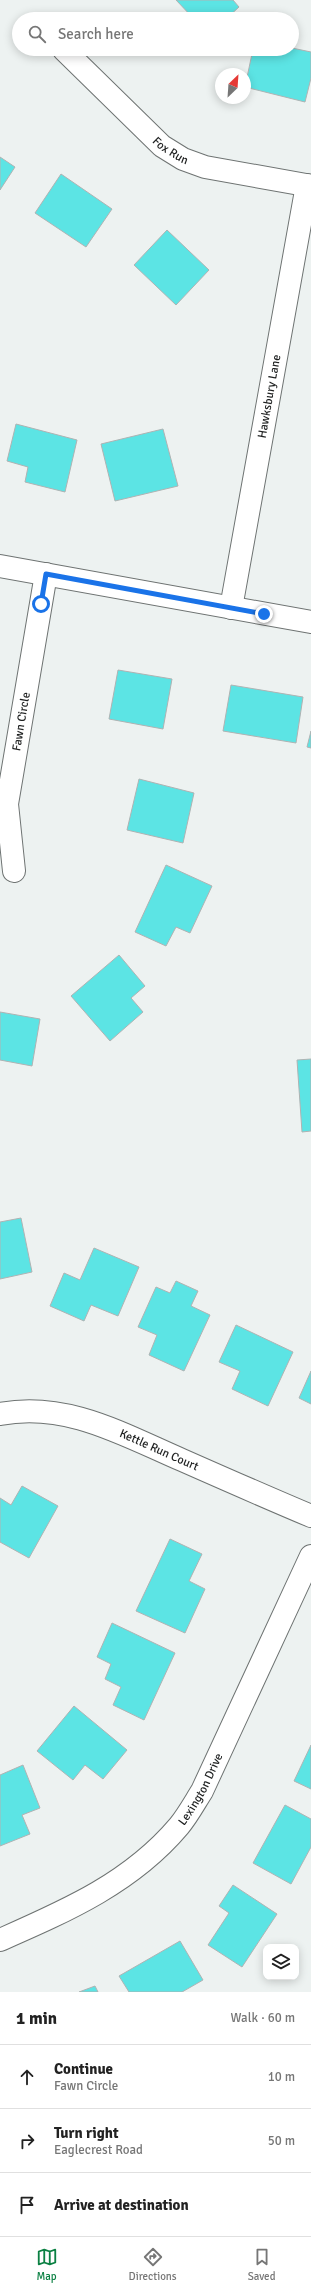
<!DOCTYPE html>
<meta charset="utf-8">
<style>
:root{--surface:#fff;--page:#f2f2f2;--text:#222;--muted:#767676;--line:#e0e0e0;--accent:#0b8043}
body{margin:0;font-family:Signika,sans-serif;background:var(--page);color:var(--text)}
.controls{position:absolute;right:12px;bottom:12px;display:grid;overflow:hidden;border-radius:8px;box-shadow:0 2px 10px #0003}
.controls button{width:36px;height:36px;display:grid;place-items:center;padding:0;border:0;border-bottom:1px solid var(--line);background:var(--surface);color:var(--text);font:20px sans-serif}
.compass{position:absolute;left:215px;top:68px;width:36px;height:36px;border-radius:50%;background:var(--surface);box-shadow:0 2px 10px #0003;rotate:25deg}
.stop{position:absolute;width:12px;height:12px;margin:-9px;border:3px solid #1a73e8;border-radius:50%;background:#fff}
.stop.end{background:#1a73e8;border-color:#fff;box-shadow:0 1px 4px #0008}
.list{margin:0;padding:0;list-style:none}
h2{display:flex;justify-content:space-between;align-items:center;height:52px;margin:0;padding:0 16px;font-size:17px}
h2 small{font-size:13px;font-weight:400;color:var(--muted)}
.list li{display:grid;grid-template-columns:26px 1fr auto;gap:12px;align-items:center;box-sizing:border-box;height:64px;padding:0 16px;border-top:1px solid var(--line)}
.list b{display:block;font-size:15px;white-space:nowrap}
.list p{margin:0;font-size:13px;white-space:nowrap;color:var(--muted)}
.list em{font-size:13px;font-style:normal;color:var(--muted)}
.icon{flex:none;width:22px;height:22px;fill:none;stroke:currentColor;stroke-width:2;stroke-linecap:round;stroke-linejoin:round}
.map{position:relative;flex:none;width:311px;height:1992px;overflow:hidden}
.search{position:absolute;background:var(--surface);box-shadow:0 2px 10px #0003;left:12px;right:12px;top:12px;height:44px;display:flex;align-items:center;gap:10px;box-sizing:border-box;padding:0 14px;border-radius:22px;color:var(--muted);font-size:15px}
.sheet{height:244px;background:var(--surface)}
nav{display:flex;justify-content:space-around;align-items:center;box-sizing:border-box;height:56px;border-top:1px solid var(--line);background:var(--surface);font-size:11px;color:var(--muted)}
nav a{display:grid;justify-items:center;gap:2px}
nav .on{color:var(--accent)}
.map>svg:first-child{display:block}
.building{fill:#5ce4e4;stroke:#afb3b3}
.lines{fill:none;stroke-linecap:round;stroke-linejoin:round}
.street-casing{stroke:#6e7372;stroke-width:24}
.street{stroke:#fff;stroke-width:22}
.route{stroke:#1a73e8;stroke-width:5}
.labels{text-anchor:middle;stroke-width:3;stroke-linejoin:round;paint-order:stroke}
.street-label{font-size:12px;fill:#1f2121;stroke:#fff}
</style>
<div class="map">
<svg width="311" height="1992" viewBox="0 0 311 1992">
<rect width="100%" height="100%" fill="#edf2f1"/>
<path class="building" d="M 176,0 L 233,0 L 239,7 L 226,19 L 194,19 Z
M 292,48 L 311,52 L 311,78 L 305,102 L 245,87 L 253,49 Z
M 0,157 L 15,167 L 0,190 Z
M 61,174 L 112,209 L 86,247 L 35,213 Z
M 167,230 L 209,270 L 176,305 L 134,265 Z
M 16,424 L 77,440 L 65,492 L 25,482 L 28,467 L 7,461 Z
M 163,429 L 178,486 L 115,501 L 101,444 Z
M 118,670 L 172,679 L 163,729 L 109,719 Z
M 231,685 L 303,697 L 296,743 L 223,731 Z
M 311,731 L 311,748 L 307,747 Z
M 139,779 L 194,793 L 183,843 L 127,830 Z
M 166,865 L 212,886 L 190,933 L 176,927 L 166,946 L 135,932 Z
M 119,955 L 145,986 L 131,998 L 143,1012 L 110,1041 L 71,996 Z
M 0,1012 L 40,1019 L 32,1066 L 0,1060 Z
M 311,1059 L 311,1131 L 302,1132 L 297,1060 Z
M 21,1218 L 32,1272 L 0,1279 L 0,1222 Z
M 94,1248 L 139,1267 L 118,1316 L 91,1305 L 84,1321 L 50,1306 L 64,1273 L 80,1280 Z
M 176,1281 L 198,1291 L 191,1306 L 210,1315 L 184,1371 L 149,1355 L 157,1335 L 138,1327 L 156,1287 L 170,1293 Z
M 236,1325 L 293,1352 L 268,1406 L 232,1389 L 240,1371 L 219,1362 Z
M 311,1371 L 311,1404 L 299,1398 Z
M 22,1486 L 58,1506 L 29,1558 L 0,1542 L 0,1498 L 11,1505 Z
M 170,1539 L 202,1554 L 189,1581 L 205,1589 L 185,1633 L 136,1611 Z
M 112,1623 L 175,1653 L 144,1720 L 113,1705 L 121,1687 L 105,1679 L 111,1664 L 97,1657 Z
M 74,1706 L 127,1750 L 103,1779 L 85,1765 L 73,1780 L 37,1751 Z
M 311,1745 L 311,1789 L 294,1781 Z
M 23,1765 L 40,1808 L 22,1815 L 30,1834 L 0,1846 L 0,1775 Z
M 285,1805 L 311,1819 L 311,1847 L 291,1884 L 253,1863 Z
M 233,1885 L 277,1914 L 242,1967 L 208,1945 L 229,1913 L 219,1906 Z
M 180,1941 L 203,1980 L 182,1992 L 129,1992 L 119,1976 Z
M 95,1986 L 98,1992 L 79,1992 Z"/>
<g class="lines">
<defs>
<g id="street">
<path id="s1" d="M 64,50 L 162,146 L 183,159 L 205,167 L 311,186"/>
<path d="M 0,566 L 311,622"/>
<path id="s2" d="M 231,608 L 307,185"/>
<path id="s3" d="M 14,871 L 7,804 L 46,574"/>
<path id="s4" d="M 0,1414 C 66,1401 124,1435 182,1460 C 225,1479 268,1498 311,1516"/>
<path id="s5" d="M 0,1940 C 66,1911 131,1883 179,1826 C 188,1815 195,1802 202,1791 L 311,1556"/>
</g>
</defs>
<use href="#street" class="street-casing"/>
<use href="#street" class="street"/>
</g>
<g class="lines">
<path class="route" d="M 41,604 L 46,574 L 264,614"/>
</g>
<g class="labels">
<g class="street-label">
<text dy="4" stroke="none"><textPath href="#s1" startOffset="147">Fox Run</textPath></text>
<text dy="4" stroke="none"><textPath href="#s2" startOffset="215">Hawksbury Lane</textPath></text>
<text dy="4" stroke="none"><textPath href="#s3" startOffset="151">Fawn Circle</textPath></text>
<text dy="4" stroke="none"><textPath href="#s4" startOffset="166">Kettle Run Court</textPath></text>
<text dy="4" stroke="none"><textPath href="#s5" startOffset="257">Lexington Drive</textPath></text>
</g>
</g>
</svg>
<div class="controls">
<button><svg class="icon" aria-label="layers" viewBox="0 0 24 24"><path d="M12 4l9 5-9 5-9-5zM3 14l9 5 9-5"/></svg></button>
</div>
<svg class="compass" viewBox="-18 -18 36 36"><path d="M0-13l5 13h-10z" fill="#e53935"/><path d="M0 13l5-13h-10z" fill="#767676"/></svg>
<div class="stop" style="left:41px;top:604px"></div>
<div class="stop end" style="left:264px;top:614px"></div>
<div class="search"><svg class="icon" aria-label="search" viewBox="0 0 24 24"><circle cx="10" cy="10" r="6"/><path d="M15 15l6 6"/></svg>Search here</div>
</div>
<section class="sheet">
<h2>1 min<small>Walk · 60 m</small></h2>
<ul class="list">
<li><svg class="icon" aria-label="ahead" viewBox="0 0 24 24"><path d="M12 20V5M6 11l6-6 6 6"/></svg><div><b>Continue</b><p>Fawn Circle</p></div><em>10 m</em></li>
<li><svg class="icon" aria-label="right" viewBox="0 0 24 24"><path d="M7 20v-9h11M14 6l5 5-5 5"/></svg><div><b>Turn right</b><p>Eaglecrest Road</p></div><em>50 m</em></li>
<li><svg class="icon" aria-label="arrive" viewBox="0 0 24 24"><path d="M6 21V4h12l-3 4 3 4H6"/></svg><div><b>Arrive at destination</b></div></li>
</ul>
</section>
<nav>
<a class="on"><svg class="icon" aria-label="map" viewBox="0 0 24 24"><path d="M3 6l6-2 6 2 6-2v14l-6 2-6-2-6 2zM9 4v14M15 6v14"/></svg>Map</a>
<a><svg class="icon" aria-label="directions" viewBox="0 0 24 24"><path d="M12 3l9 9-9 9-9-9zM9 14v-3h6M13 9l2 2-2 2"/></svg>Directions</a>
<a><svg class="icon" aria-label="saved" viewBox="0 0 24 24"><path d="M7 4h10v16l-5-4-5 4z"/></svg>Saved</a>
</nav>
